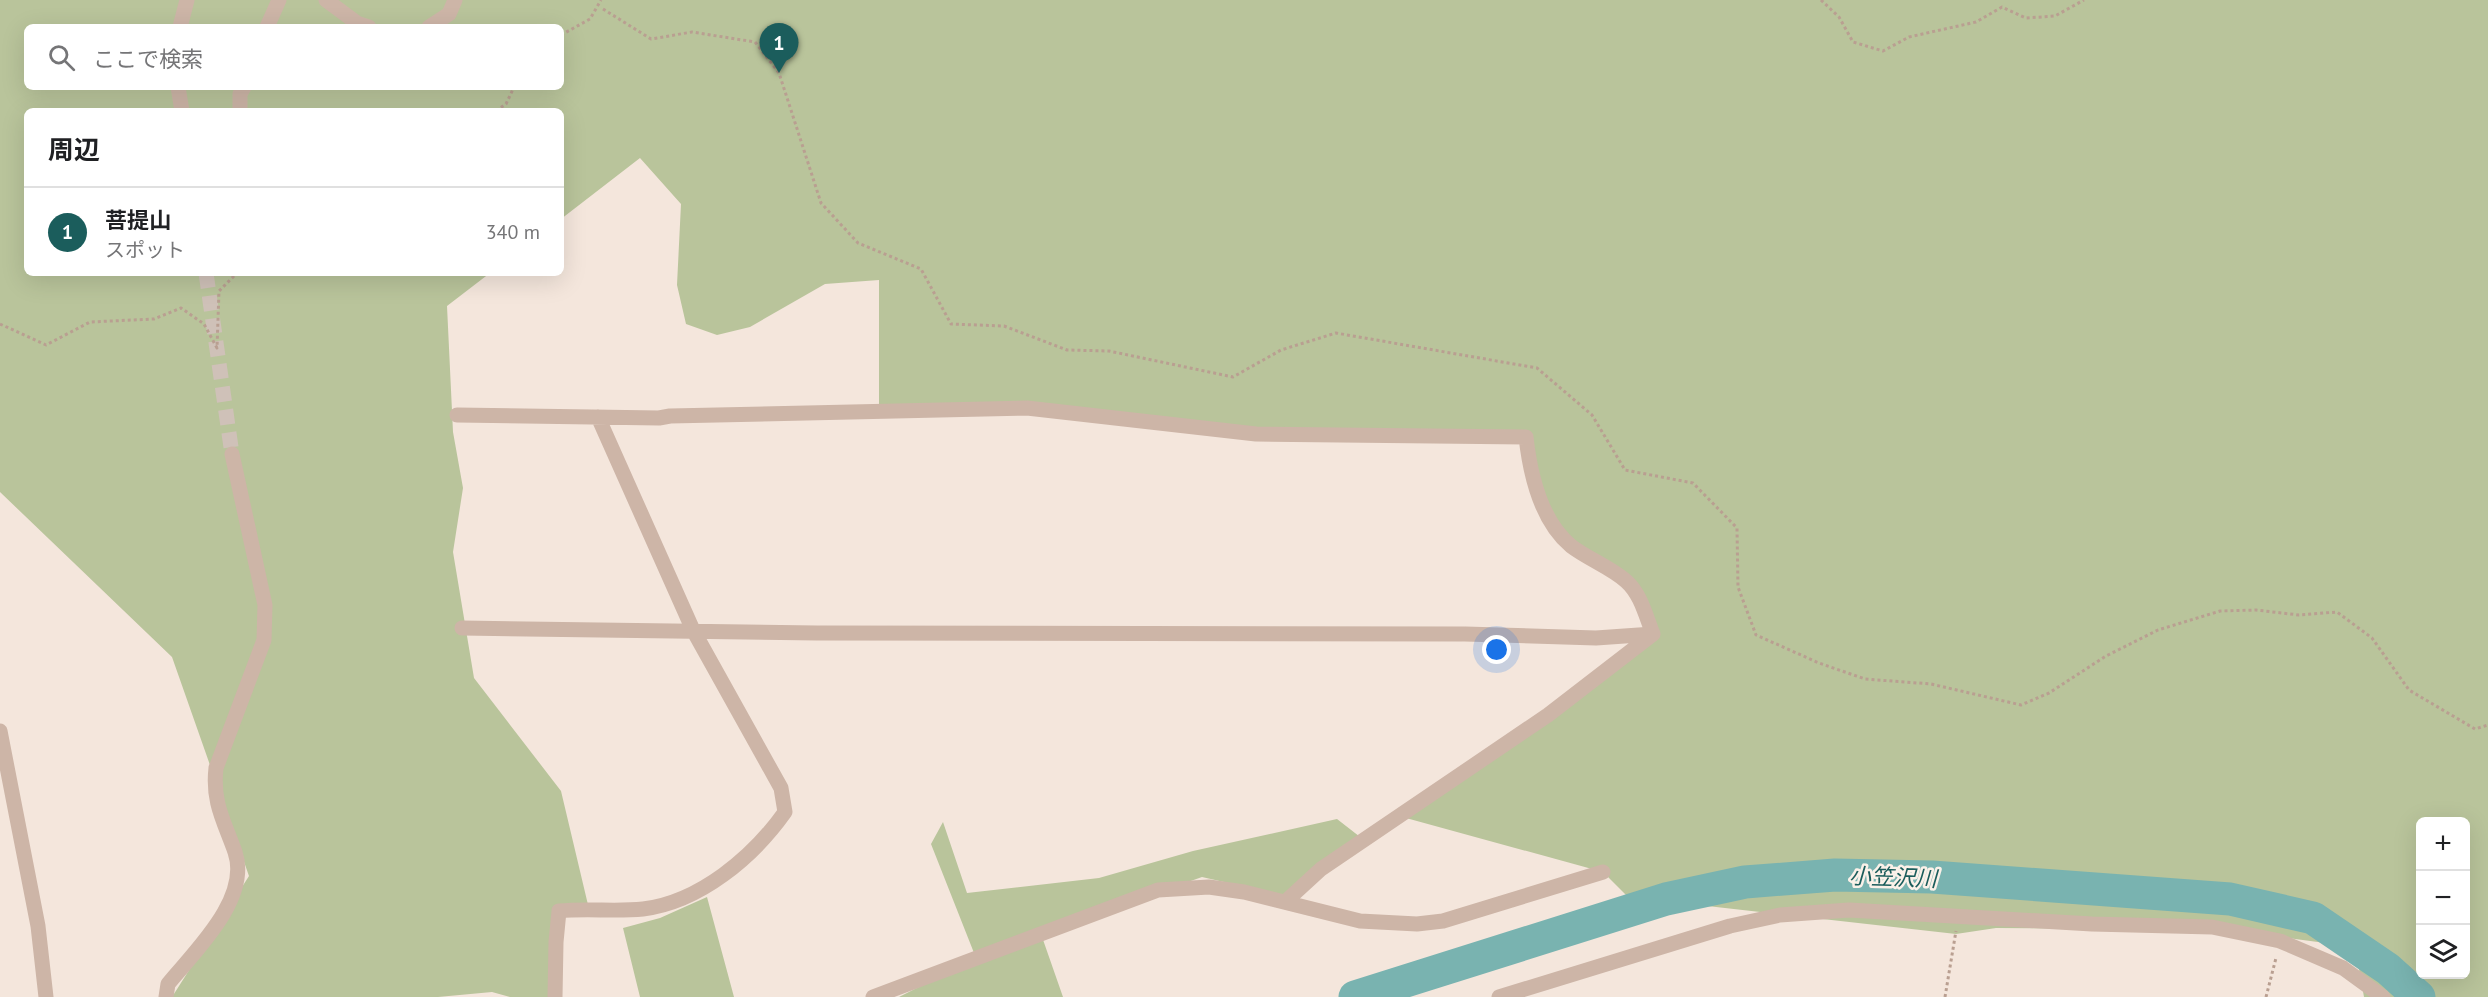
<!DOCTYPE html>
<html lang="ja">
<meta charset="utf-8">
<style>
:root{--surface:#fff;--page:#f6f6f6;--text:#202124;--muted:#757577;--line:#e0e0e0;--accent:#1b5d5c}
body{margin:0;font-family:"PT Sans","Noto Sans JP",sans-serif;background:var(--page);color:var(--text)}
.controls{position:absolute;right:18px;bottom:18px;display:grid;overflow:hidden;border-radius:9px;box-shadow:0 6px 24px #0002}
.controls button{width:54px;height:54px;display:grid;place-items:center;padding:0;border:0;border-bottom:2px solid var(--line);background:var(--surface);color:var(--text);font:30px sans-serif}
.you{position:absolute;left:1497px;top:650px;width:21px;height:21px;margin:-15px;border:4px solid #fff;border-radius:50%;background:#1a73e8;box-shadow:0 0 0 9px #1a73e833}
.badge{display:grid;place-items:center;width:39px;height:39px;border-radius:50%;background:var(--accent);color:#fff;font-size:20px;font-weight:700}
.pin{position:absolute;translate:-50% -50px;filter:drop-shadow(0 2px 3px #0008)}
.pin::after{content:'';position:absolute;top:32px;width:21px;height:18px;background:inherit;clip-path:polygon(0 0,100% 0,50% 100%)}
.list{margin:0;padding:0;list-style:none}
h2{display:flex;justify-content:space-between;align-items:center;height:78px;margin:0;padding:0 24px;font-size:26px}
h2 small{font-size:20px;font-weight:400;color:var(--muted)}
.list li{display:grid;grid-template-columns:39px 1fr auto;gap:18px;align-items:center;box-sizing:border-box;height:90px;padding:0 24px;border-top:2px solid var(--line)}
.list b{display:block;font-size:22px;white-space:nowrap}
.list p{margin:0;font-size:20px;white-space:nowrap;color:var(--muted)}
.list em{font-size:20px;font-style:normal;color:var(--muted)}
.icon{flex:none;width:33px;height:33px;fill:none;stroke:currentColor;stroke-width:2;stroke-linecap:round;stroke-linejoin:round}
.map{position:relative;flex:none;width:2488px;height:997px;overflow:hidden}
.search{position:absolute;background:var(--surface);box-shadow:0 6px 24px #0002;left:24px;top:24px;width:540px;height:66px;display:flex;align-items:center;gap:15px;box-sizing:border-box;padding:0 21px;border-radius:9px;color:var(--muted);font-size:22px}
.panel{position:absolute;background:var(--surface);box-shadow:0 6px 24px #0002;left:24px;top:108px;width:540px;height:168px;border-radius:9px}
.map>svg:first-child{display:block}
.green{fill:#b9c49b;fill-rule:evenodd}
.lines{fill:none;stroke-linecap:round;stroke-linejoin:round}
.river{stroke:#79b3b0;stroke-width:33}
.minor-tunnel{stroke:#cfc1b8;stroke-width:15;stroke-dasharray:15 8;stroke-linecap:butt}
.path{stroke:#b99f91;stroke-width:3;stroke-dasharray:3 3;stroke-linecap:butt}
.minor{stroke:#cdb5a7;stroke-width:15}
.labels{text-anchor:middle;stroke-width:5;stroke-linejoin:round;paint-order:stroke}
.water-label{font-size:22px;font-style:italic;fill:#1b5d5c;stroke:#fbf1e9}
</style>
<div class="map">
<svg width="2488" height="997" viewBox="0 0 2488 997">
<rect width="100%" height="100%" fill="#f4e6dc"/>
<path class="green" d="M 0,0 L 2488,0 L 2488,997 L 2364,997 L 2355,947 L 2229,930 L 1996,928 L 1956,934 L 1628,897 L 1603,872 L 1406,818 L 1653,634 L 1629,584 L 1553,526 L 1525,437 L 1256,434 L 1027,408 L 879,411 L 879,280 L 825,284 L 750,327 L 717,335 L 686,324 L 677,285 L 681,204 L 640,158 L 561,219 L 561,111 L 27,111 L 27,273 L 490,273 L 447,306 L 453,432 L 463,488 L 453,552 L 474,678 L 561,791 L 589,909 L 559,912 L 555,997 L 510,997 L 492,992 L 438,997 L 172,997 L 249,876 L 172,657 L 0,492 ZM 27,27 L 561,27 L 561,87 L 27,87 ZM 2420,822 L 2466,822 L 2466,974 L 2420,974 Z
M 1337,819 L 1364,840 L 1290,897 L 1202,877 L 1041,934 L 1063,997 L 899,997 L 976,958 L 931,844 L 943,822 L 967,893 L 1099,878 L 1193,851 Z
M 707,897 L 734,997 L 640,997 L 623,928 L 660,918 Z"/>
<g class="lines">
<path class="river" d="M 1355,997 L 1666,899 L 1745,882 L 1835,875 L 1932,877 L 2230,899 L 2313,918 L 2388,969 L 2419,997"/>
<path class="minor-tunnel" d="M 206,273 L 232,454"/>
<path class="path" d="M 1821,0 L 1839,17 L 1853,42 L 1883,51 L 1909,37 L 1976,22 L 2002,7 L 2026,18 L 2055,16 L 2084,0
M 603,9 L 651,39 L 692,32 L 755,42 L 779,73 L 821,203 L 858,243 L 921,269 L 951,324 L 1004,326 L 1067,350 L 1109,351 L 1233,377 L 1281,350 L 1336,333 L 1537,368 L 1592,415 L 1625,470 L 1693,483 L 1737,528 L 1738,587 L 1756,635 L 1819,663 L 1865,679 L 1931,684 L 2021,705 L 2049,693 L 2106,656 L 2158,630 L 2220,611 L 2256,610 L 2299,615 L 2337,612 L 2372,638 L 2409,690 L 2475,729 L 2488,725
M 561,35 L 590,19 L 601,0
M 496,111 L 506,104 L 514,87
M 0,324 L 46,345 L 90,322 L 154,319 L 181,308 L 204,324 L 217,348 L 219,291 L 237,273
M 1945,997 L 1956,931
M 2266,997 L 2276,958"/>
<path class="minor" d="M 326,0 L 357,23 L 369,27
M 180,27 L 187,0
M 267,27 L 279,0
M 429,27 L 449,14 L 455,0
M 178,87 L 182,111
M 240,111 L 240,94 L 244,87
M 457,415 L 659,418 L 670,416 L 1027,408 L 1256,434 L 1526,437 C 1530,473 1541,521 1571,546 C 1588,559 1610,567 1626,581 C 1641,594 1646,617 1653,634
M 462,628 L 817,633 L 1465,634 L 1596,638 L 1653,634
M 0,731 L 38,926 L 46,997
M 1285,902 L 1321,869 L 1548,715 L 1653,634
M 166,997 L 168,984 C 194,952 251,899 235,852 C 224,821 212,802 216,768 L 264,640 L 265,605 L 232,454
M 555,997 L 556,942 L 559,911 C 587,908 615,912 643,909 C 700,902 753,857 785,812 L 781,788 L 693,630 L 598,417
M 873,997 L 1158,890 L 1209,887 L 1244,892 L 1360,921 L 1417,924 L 1443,921 L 1603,872
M 1499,997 L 1730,926 L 1780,915 L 1849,910 L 2092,924 L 2212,927 L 2280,941 L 2343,968 L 2383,997"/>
</g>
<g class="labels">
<g class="water-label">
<text transform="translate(1893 877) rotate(2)" y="8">小笠沢川</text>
</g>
</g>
</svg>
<div class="controls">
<button>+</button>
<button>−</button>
<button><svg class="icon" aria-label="layers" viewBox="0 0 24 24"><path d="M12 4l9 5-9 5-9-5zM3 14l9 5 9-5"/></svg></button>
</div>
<div class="you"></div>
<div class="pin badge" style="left:779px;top:73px">1</div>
<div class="search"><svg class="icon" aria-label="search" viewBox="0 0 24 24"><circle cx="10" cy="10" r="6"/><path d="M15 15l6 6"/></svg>ここで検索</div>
<section class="panel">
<h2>周辺<small></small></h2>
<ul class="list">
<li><span class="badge">1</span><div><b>菩提山</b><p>スポット</p></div><em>340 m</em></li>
</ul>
</section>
</div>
